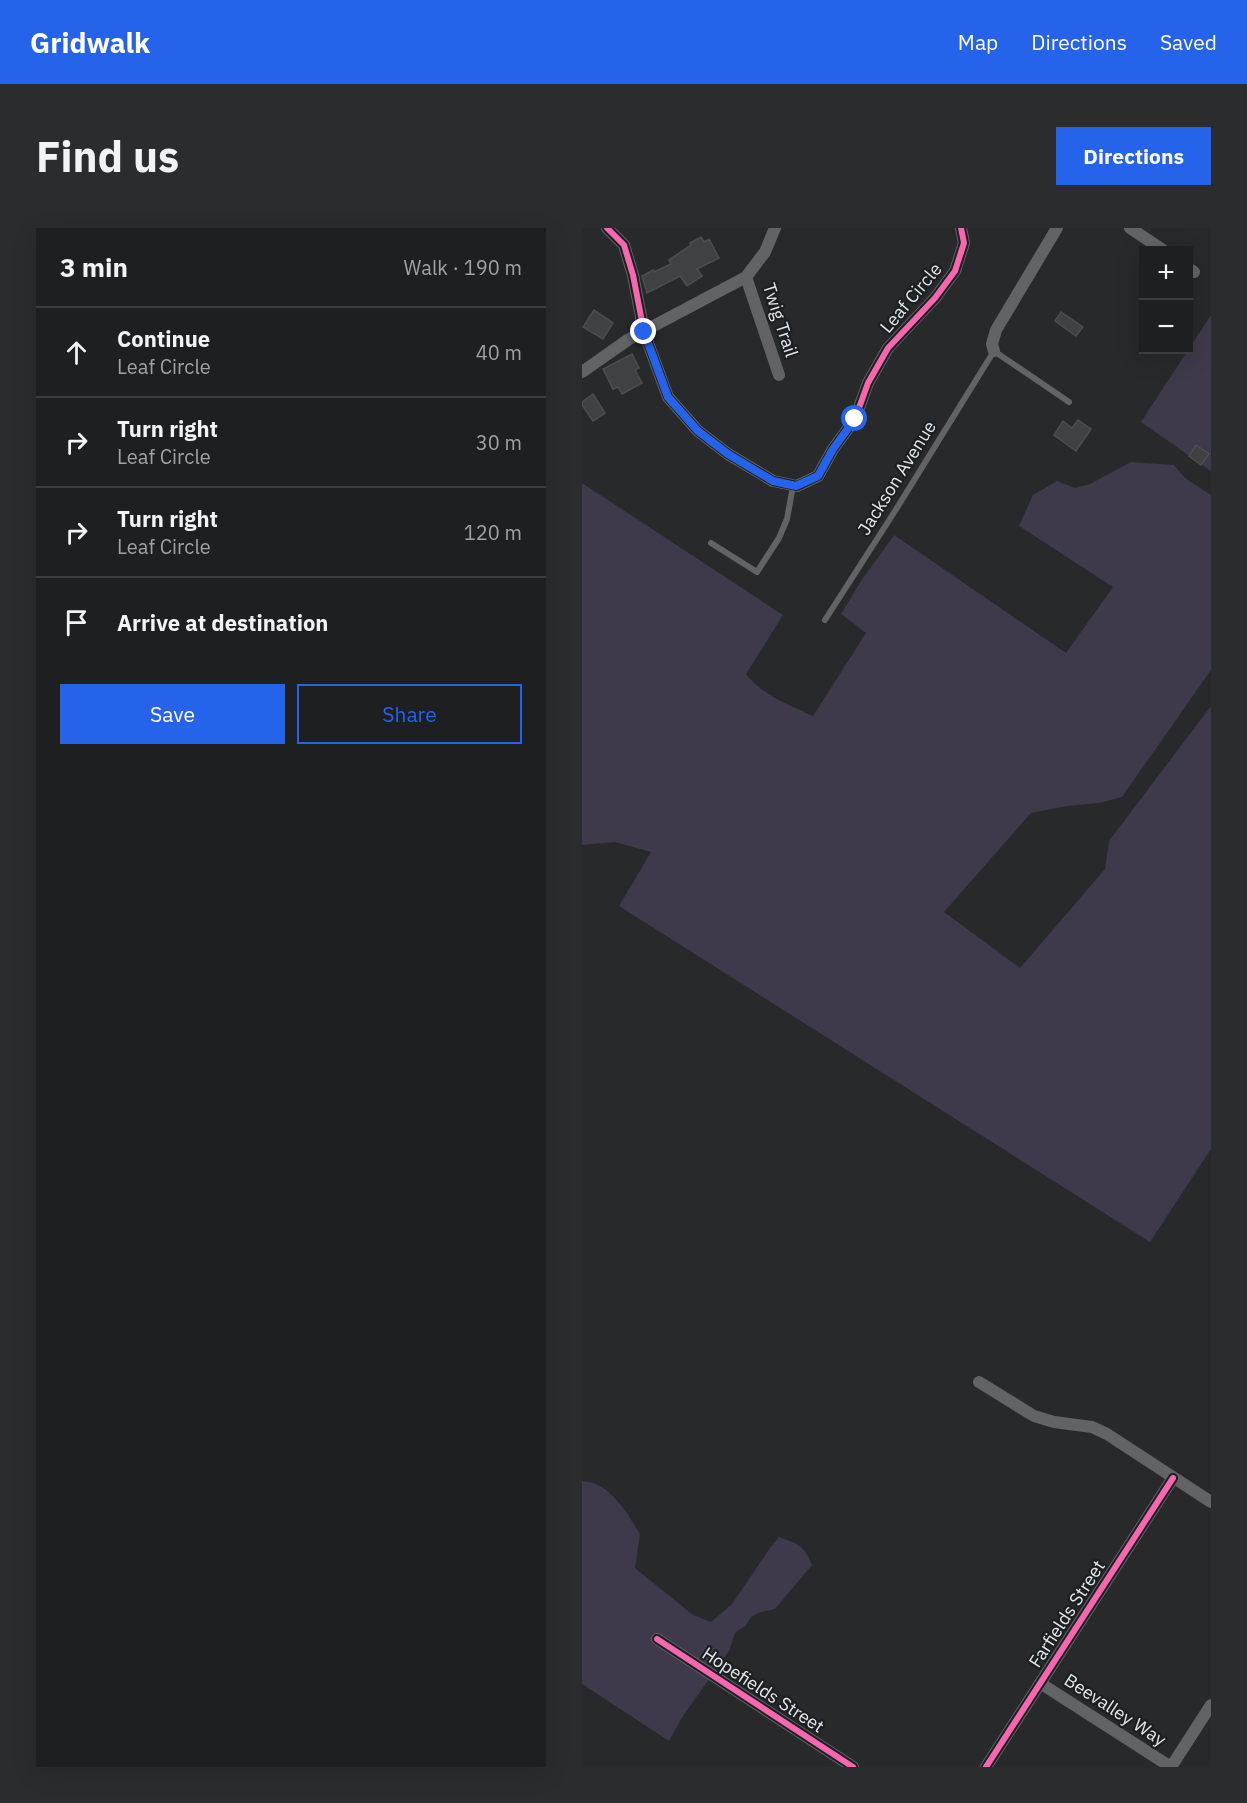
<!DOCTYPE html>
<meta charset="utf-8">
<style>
:root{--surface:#1d1f20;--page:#2a2c2d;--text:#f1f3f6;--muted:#a0a2a5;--line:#3b3d3e;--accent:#2563eb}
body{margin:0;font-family:"IBM Plex Sans",sans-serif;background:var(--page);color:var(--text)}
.controls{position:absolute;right:18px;top:18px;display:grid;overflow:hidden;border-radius:0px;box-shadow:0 6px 24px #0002}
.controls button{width:54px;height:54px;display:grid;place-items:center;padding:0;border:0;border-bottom:2px solid var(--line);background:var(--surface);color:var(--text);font:30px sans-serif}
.stop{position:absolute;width:18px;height:18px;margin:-14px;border:4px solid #2563eb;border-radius:50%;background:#fff}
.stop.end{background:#2563eb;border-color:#fff;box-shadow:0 2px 6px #0008}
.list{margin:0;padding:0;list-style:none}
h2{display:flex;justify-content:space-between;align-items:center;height:78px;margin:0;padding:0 24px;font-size:26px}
h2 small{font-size:20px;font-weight:400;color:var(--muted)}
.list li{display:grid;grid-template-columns:39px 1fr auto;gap:18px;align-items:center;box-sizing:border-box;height:90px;padding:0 24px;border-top:2px solid var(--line)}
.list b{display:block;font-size:22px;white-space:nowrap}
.list p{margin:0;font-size:20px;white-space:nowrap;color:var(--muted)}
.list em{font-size:20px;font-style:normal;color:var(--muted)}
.actions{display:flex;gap:12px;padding:18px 24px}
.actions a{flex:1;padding:14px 0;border:2px solid var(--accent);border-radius:0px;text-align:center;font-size:21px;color:var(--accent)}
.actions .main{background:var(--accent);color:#fff}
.icon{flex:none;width:33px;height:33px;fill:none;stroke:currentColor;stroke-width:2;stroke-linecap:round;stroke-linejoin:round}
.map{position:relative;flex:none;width:629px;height:1539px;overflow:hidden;border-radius:0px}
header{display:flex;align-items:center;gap:36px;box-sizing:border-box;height:84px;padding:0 30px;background:var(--accent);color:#fff}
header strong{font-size:28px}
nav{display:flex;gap:33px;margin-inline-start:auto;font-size:21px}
.intro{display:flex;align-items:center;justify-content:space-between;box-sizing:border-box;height:144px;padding:0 36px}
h1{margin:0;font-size:42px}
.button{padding:15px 27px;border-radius:0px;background:var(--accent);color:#fff;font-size:21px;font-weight:700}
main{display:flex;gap:36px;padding:0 36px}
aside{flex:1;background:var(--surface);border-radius:0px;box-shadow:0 6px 24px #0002}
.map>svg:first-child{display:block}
.green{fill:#3e394b}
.building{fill:#3f4143;stroke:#4c4e50;stroke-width:1.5}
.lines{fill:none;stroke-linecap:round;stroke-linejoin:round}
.service{stroke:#616365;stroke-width:6}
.minor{stroke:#616365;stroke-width:12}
.cycleway-casing{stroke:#1b2023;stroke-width:10}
.cycleway{stroke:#f766af;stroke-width:6}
.route{stroke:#2563eb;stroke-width:8}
.labels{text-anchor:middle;stroke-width:4.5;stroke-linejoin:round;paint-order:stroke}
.street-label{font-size:18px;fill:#e5e8eb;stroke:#1b2023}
</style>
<header>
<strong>Gridwalk</strong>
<nav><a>Map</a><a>Directions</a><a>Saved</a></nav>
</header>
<div class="intro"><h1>Find us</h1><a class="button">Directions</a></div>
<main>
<aside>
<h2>3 min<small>Walk · 190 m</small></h2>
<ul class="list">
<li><svg class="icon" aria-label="ahead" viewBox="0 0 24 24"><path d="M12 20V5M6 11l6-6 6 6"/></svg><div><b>Continue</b><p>Leaf Circle</p></div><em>40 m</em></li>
<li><svg class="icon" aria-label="right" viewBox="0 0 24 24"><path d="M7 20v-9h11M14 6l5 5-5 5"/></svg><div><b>Turn right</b><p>Leaf Circle</p></div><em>30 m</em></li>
<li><svg class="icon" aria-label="right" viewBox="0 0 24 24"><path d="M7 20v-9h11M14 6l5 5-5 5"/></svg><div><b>Turn right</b><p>Leaf Circle</p></div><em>120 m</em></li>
<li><svg class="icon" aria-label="arrive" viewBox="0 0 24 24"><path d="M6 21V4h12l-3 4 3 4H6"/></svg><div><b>Arrive at destination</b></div></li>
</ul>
<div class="actions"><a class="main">Save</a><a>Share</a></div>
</aside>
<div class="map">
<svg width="629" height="1539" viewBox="0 0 629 1539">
<rect width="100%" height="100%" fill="#27292b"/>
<path class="green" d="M 629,87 L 629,243 L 559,194 Z
M 549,234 L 592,237 L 603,250 L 629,267 L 629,442 L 540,569 L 517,575 L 485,578 L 449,585 L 362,684 L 438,740 L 523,641 L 527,613 L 629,478 L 629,921 L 568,1014 L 37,678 L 69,624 L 33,614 L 0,617 L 0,255 L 201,387 L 164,446 C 180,467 207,477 231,488 L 284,405 L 259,386 L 279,353 L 312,307 L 484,425 L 531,359 L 437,298 L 451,267 L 475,253 L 493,260 L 508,256 Z
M 0,1253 C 28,1254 45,1285 58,1306 L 53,1340 L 111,1387 L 129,1394 L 150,1376 L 188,1320 L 197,1309 C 218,1317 221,1316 230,1337 L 193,1381 L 179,1384 L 169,1389 L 164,1397 L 153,1405 L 147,1423 L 101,1488 L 87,1513 L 0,1456 Z"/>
<path class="building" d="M 119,9 L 122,14 L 127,11 L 137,30 L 115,41 L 120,48 L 105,58 L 98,48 L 65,65 L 60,48 L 71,42 L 72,44 L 89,36 L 87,32 L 109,17 L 108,15 Z
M 12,82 L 31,95 L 21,111 L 1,99 Z
M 479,84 L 501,99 L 494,108 L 473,93 Z
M 50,126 L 57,140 L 53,142 L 60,155 L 40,166 L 36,159 L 31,161 L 21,141 Z
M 11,166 L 23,185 L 11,193 L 0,177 L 0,174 Z
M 496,192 L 509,201 L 494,223 L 472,207 L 481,193 L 490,200 Z
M 614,217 L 627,226 L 619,237 L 607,228 Z"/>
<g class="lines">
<path class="service" d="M 129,315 L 175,344 L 197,310 L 205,291 L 211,258
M 243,392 L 313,283 L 412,123 L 487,174"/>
<path class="minor" d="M 25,0 L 42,17 L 51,47 L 62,104 L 86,169 L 116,203 L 146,226 L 191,253 L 215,258 L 236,248 L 251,221 L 273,191 L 286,155 L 306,120 L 353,70 L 373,43 L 382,15 L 379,0
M 548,0 L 581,22
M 606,40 L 612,44
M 164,49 L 197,147
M 412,123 L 410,116 L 414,102 L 475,0
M 0,144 L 47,111 L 164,49 L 183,24 L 193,0
M 397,1154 L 452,1188 L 472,1194 L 510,1199 L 525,1206 L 629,1274
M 75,1411 L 271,1539
M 458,1455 L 589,1539
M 404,1539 L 591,1250
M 589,1539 L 629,1477"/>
<defs>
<path id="cycleway" d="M 25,0 L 42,17 L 51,47 L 62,104 L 86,169 L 116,203 L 146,226 L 191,253 L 215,258 L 236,248 L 251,221 L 273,191 L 286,155 L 306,120 L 353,70 L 373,43 L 382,15 L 379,0
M 75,1411 L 271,1539
M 404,1539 L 591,1250"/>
</defs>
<use href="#cycleway" class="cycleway-casing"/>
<use href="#cycleway" class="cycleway"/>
</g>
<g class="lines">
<path class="route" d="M 62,104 L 86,169 L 116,203 L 146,226 L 191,253 L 214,258 L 236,248 L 251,221 L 273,191"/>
</g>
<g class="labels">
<g class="street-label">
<text transform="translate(329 70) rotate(-50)" y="6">Leaf Circle</text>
<text transform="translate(198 92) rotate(72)" y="6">Twig Trail</text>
<text transform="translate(315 250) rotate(-58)" y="6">Jackson Avenue</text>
<text transform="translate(485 1386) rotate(-57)" y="6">Farfields Street</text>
<text transform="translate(181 1462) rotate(33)" y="6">Hopefields Street</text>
<text transform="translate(533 1482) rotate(33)" y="6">Beevalley Way</text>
</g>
</g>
</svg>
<div class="controls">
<button>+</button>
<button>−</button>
</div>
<div class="stop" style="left:273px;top:191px"></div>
<div class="stop end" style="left:62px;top:104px"></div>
</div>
</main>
